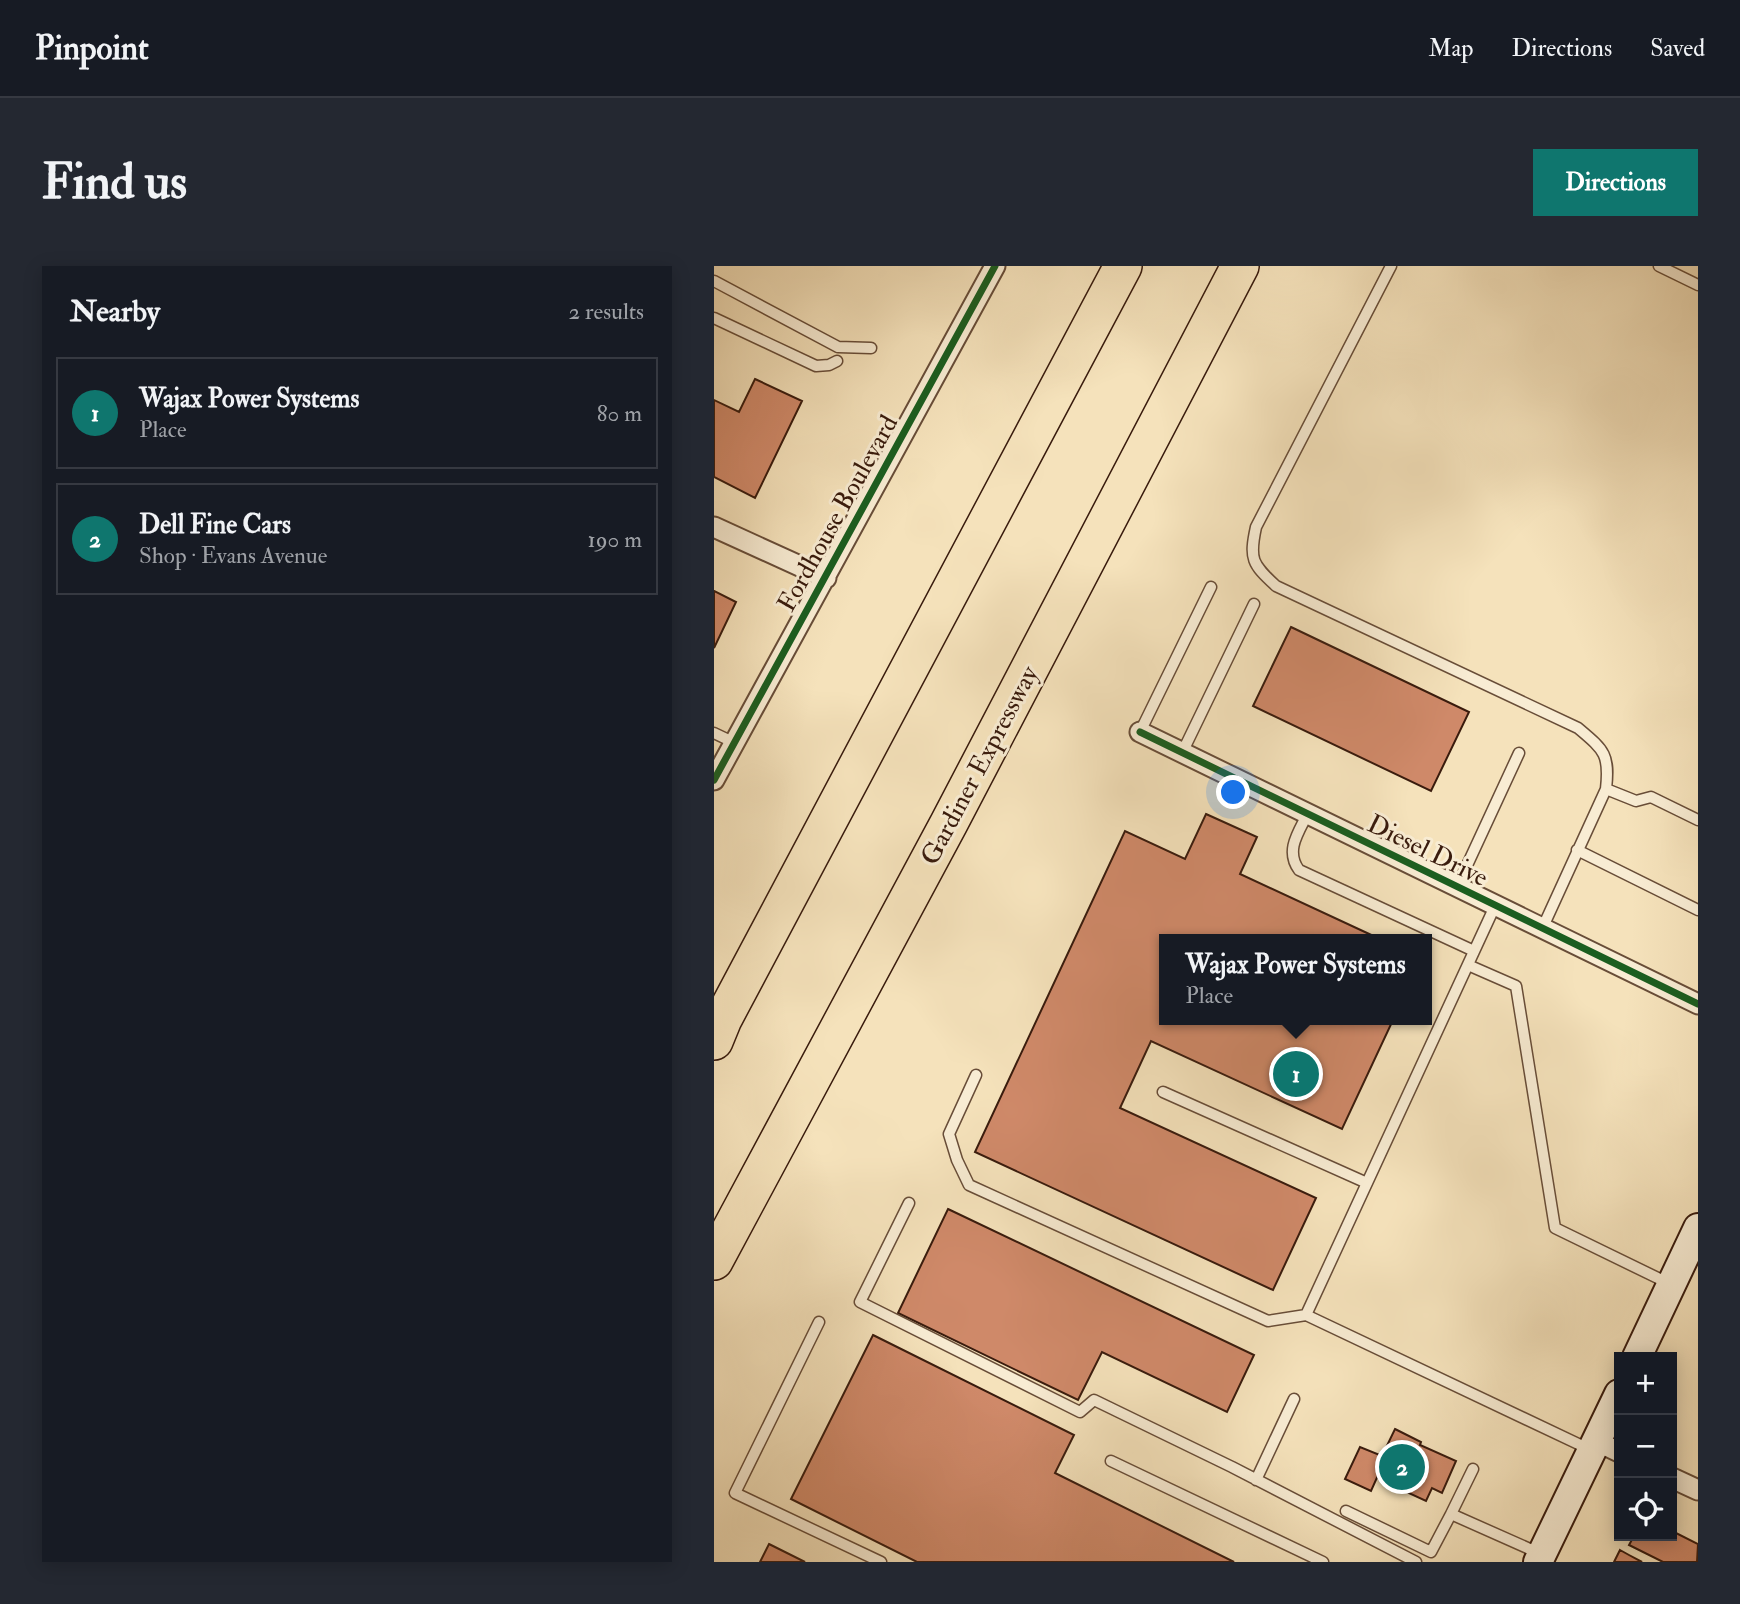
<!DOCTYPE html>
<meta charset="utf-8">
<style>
:root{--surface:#171b24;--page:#242831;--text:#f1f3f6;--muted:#9ea1a6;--line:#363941;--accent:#0f766e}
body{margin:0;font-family:"IM FELL Double Pica",serif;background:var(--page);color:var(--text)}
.controls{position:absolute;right:21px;bottom:21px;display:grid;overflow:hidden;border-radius:0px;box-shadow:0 4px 18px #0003}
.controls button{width:63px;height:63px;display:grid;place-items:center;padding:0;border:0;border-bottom:2px solid var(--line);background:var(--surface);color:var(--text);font:35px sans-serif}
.you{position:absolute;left:520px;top:527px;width:24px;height:24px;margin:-18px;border:5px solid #fff;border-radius:50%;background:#1a73e8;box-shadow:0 0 0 10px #1a73e833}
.badge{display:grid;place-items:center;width:46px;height:46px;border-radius:50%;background:var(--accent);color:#fff;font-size:23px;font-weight:700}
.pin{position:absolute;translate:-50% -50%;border:4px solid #fff;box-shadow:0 2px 7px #0006}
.popup{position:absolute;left:445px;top:668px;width:273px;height:91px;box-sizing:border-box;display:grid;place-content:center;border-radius:0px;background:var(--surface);filter:drop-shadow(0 2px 5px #0005);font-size:23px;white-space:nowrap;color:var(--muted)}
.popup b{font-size:26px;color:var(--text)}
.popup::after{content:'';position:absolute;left:50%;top:100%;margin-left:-14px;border:14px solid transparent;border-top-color:var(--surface)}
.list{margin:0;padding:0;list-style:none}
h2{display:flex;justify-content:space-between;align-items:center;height:91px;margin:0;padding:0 28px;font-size:30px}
h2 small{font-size:23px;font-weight:400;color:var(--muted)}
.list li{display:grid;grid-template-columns:46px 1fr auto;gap:21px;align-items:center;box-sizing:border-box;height:112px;margin:0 14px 14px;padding:0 14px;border:2px solid var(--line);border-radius:0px}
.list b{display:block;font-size:26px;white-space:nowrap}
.list p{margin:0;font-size:23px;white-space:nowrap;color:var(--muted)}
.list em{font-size:23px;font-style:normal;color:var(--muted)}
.icon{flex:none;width:38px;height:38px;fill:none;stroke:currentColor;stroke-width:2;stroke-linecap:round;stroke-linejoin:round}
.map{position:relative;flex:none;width:984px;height:1296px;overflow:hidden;border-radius:0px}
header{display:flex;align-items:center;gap:42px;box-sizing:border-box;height:98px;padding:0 35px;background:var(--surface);border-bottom:2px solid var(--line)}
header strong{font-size:33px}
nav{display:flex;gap:38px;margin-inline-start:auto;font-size:24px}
.intro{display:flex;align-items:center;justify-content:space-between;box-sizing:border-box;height:168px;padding:0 42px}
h1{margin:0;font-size:49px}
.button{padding:18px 32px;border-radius:0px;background:var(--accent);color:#fff;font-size:24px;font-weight:700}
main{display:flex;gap:42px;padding:0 42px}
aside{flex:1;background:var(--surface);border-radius:0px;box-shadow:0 4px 18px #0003}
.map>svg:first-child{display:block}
.building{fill:#cf8969;stroke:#391b0d;stroke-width:2}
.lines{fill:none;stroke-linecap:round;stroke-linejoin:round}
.service-casing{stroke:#684d38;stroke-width:13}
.minor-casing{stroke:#684d38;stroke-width:23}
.secondary-casing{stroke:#391b0d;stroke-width:32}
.motorway-casing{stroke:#391b0d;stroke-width:40}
.service{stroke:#f8ecd3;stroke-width:10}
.minor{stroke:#f8ecd3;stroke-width:19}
.secondary{stroke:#f8ecd3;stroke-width:28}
.motorway{stroke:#f5e2bb;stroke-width:37}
.cycleway-casing{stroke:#f8ecd3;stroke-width:11}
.cycleway{stroke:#1b5e20;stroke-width:7}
.labels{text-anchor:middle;stroke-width:6;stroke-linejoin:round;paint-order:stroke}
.street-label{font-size:26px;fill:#391b0d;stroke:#f8ecd3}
</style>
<header>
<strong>Pinpoint</strong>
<nav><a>Map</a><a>Directions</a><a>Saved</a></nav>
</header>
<div class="intro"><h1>Find us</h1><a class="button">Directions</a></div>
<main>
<aside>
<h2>Nearby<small>2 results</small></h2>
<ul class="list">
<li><span class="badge">1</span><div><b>Wajax Power Systems</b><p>Place</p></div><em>80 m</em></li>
<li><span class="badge">2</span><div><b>Dell Fine Cars</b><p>Shop · Evans Avenue</p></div><em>190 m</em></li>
</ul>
</aside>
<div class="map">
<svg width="984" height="1296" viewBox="0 0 984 1296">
<rect width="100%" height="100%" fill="#f5e2bb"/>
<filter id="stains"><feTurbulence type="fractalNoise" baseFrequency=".00286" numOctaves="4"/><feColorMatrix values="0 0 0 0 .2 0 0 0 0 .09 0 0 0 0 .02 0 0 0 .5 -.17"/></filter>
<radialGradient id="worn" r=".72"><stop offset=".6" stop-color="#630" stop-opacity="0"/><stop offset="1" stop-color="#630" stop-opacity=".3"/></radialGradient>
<path class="building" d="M 41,113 L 88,135 L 41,232 L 0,211 L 0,134 L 25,146 Z
M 0,325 L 22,336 L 0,382 Z
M 577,361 L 755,446 L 717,525 L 539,440 Z
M 492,548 L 543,571 L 526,608 L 666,673 L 451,673 L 451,754 L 679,754 L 628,863 L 437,775 L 406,842 L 602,932 L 559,1024 L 261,886 L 411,565 L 471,593 Z
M 234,943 L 540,1089 L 513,1146 L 388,1086 L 364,1134 L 184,1047 Z
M 159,1069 L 360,1169 L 341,1207 L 520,1296 L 203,1296 L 77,1233 Z
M 681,1163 L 707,1176 L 706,1179 L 742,1195 L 728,1227 L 718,1222 L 712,1235 L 686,1223 L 688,1217 L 665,1207 L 657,1225 L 631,1213 L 646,1181 L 668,1190 Z
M 958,1265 L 984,1278 L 983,1296 L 949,1296 L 915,1279 L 920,1270 L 958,1270 Z
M 55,1278 L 91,1296 L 46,1296 Z
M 906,1284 L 915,1289 L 928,1296 L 900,1296 Z"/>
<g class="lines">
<defs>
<path id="service" d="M 677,0 L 542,261 C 535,293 538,298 562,320 L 864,462 C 890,484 896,488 892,523 L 828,663
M 945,0 L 984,19
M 0,15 L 124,81 L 157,82
M 0,52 L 102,100 L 115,99 L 123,95
M 426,466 L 497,321
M 0,467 L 21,477
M 468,487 L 540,338
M 892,523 L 922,535 L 937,531 L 984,554
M 593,549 C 584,567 571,585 585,604 L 760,685
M 863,584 L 984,644
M 743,621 L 805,487
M 754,699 L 802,720 L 841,962 L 954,1017
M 262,809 L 235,868 L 243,894 L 255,919 L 554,1055 L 592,1049 L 877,1184
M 449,826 L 653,917
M 195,937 L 146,1036 L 366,1146 L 380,1134 L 518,1201 L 702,1296
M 592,1049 L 781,640
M 105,1056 L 21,1227 L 167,1296
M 397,1195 L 609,1296
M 542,1214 L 580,1133
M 632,1245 L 717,1286 L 737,1248 L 827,1288
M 737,1248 L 759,1203"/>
<path id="minor" d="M 0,261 L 112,312
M 426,466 L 984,738
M 0,514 L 281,0
M 882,1175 L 905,1186
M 958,1212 L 984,1224"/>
<path id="secondary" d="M 923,1091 L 984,962
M 824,1296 L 905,1128"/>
<path id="motorway" d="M 0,775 L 9,753 L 409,0
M 0,995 L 235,557 L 526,0"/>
</defs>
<use href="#service" class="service-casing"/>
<use href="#minor" class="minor-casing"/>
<use href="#secondary" class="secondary-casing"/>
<use href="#motorway" class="motorway-casing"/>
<use href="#service" class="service"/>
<use href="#minor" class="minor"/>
<use href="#secondary" class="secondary"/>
<use href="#motorway" class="motorway"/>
<defs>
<path id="cycleway" d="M 426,466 L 984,738
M 0,514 L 281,0"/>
</defs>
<use href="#cycleway" class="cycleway-casing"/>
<use href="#cycleway" class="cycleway"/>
</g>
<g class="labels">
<g class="street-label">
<text transform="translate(123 247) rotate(-61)" y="9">Fordhouse Boulevard</text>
<text transform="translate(265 499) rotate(-62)" y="9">Gardiner Expressway</text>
<text transform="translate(714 584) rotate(26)" y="9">Diesel Drive</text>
</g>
</g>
<rect width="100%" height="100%" filter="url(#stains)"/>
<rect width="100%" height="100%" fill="url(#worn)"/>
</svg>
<div class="controls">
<button>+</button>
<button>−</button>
<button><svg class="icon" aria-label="locate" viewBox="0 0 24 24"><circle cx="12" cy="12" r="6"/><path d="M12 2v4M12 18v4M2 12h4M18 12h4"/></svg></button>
</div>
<div class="you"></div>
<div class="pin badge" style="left:582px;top:808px">1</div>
<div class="popup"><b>Wajax Power Systems</b>Place</div>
<div class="pin badge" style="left:688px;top:1201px">2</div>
</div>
</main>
